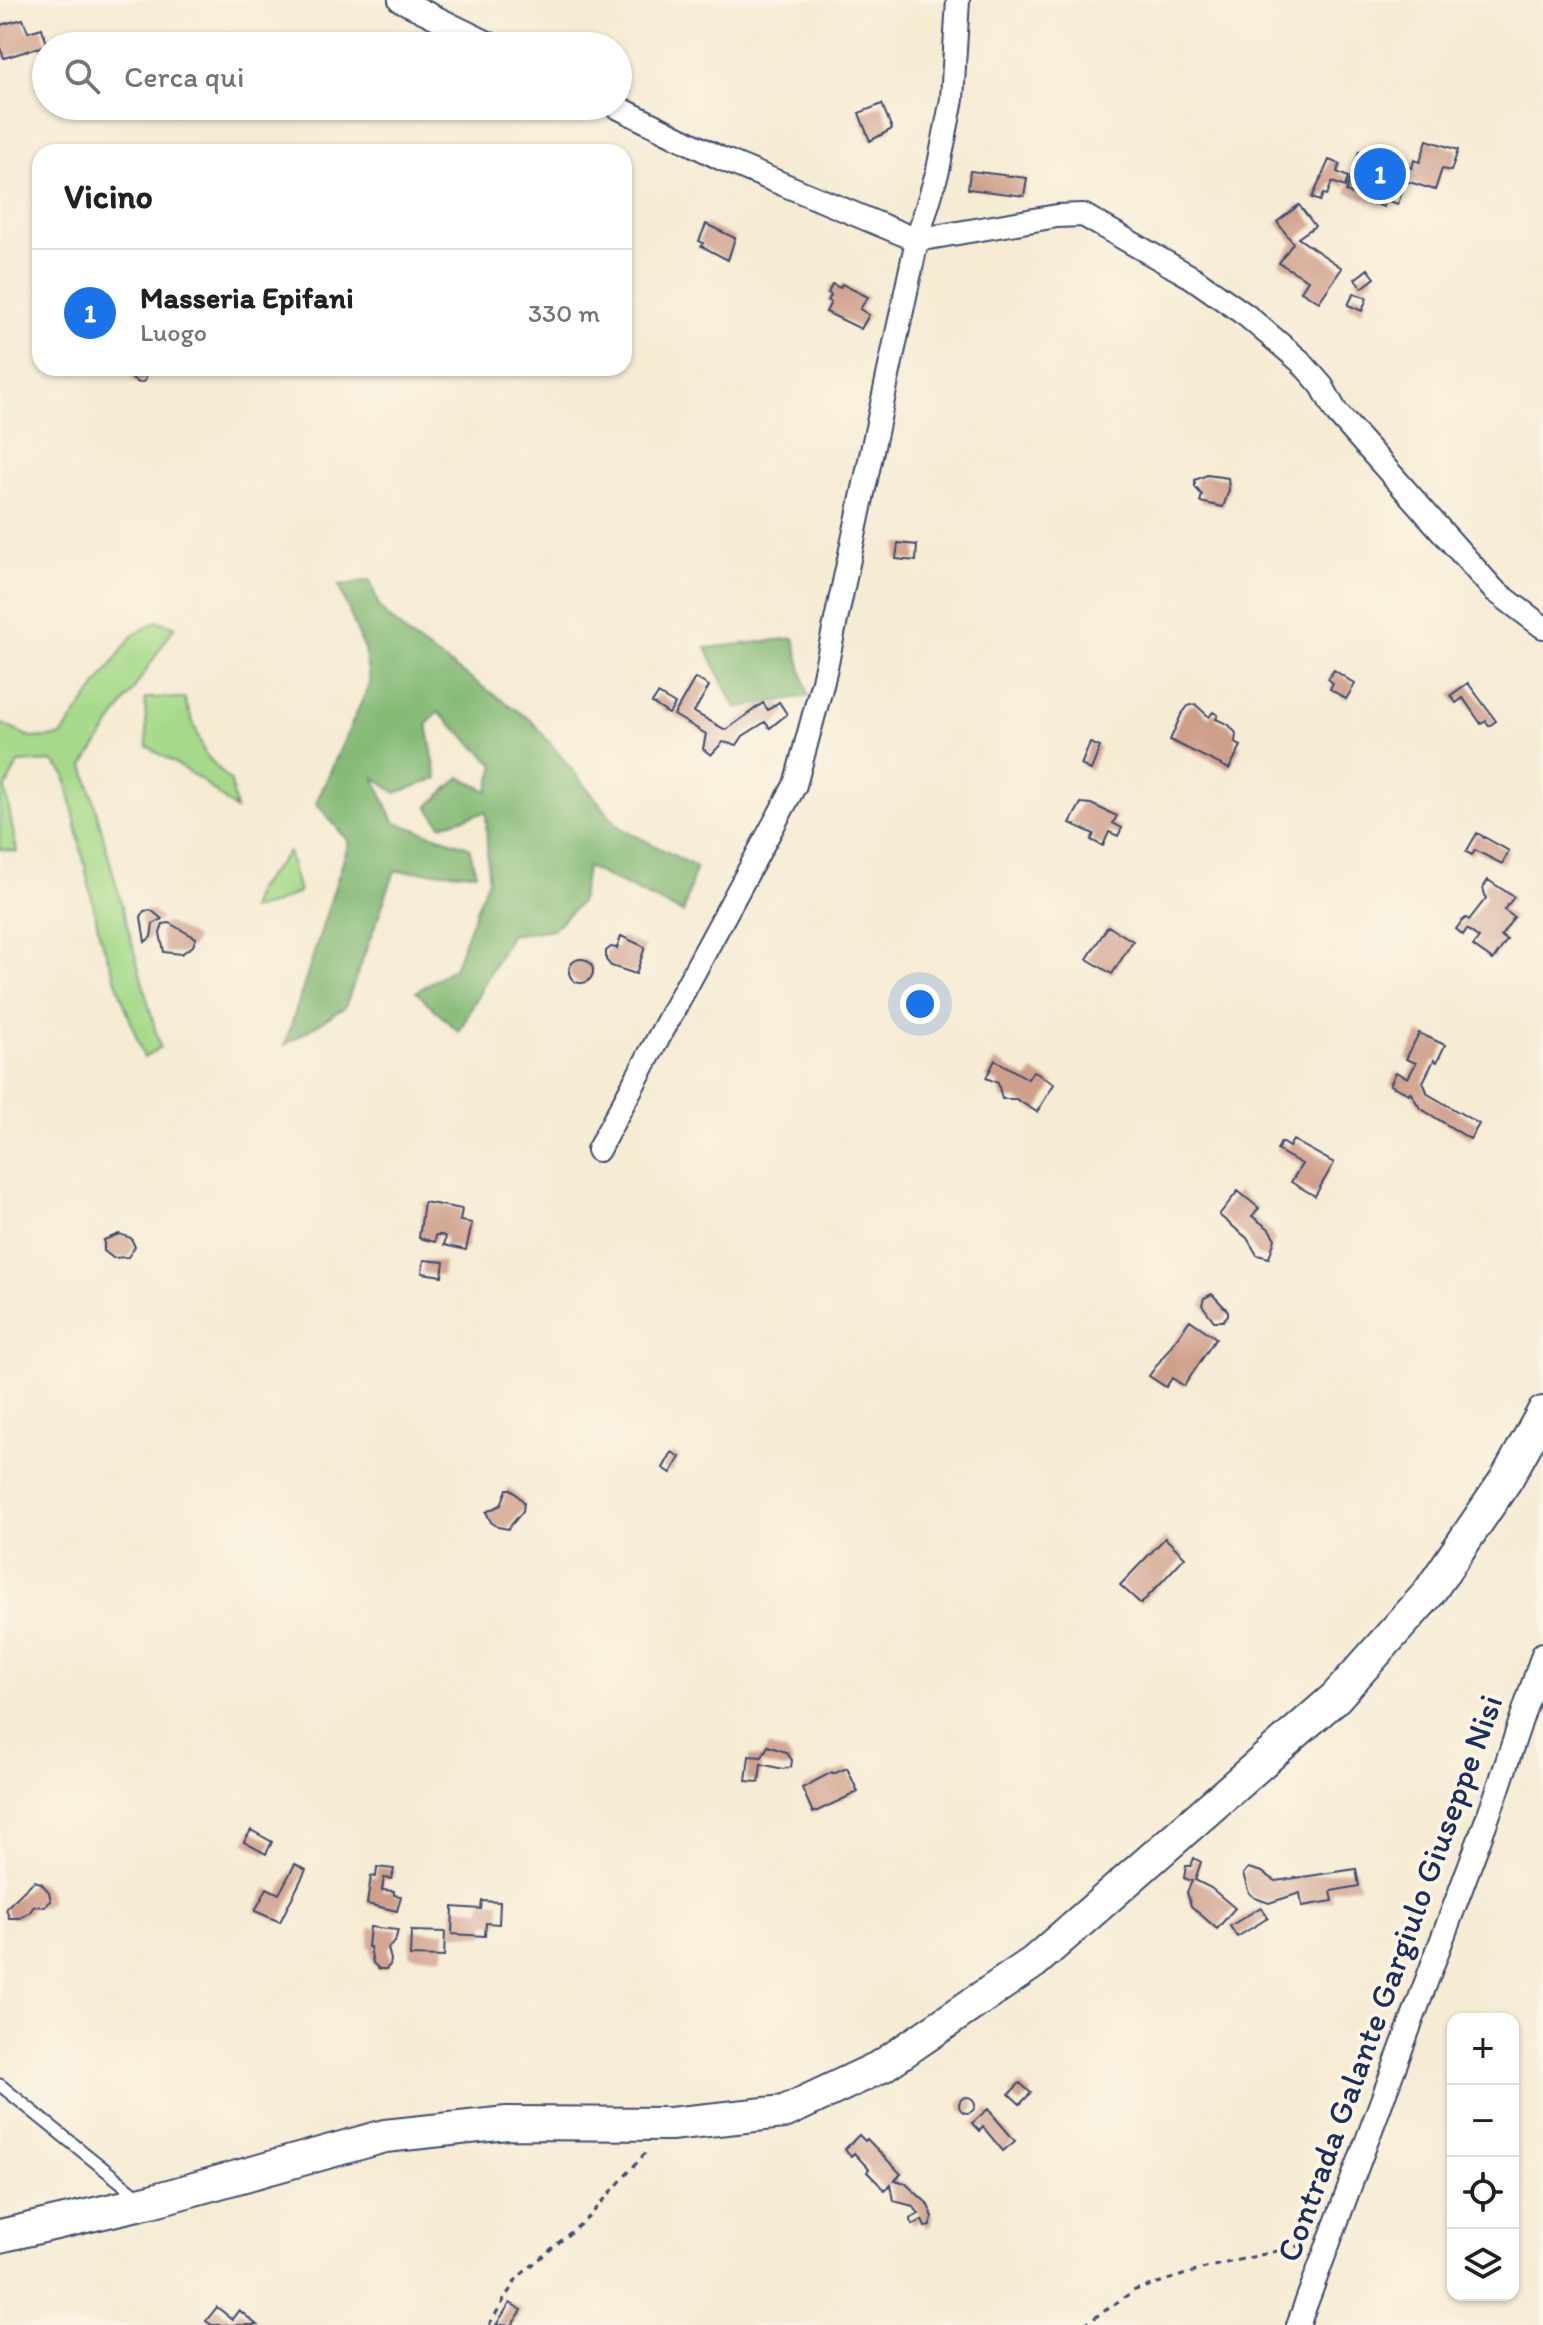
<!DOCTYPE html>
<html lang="it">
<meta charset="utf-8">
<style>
:root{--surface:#fff;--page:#f6f6f6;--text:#202124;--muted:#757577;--line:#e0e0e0;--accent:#1a73e8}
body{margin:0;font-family:Itim,sans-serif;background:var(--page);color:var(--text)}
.controls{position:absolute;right:24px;bottom:24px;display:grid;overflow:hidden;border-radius:16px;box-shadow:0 2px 6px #0004}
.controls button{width:72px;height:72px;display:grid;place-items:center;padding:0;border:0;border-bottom:2px solid var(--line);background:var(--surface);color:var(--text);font:40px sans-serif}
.you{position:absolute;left:920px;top:1004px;width:28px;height:28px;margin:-20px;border:6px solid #fff;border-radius:50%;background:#1a73e8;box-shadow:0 0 0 12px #1a73e833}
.badge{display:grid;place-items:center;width:52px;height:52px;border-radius:50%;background:var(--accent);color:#fff;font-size:26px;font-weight:700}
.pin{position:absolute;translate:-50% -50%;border:4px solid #fff;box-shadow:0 2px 8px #0006}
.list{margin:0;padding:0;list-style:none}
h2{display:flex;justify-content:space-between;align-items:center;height:104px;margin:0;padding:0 32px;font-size:34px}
h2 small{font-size:26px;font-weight:400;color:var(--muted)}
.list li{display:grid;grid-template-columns:52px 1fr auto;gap:24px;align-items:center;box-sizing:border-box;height:128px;padding:0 32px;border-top:2px solid var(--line)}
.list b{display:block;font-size:30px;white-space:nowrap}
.list p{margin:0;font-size:26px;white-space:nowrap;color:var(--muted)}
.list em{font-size:26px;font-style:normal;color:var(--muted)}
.icon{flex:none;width:44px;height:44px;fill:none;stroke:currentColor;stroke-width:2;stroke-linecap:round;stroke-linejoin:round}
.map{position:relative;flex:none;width:1543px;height:2325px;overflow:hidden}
.search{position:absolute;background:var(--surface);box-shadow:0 2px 6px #0004;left:32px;top:32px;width:600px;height:88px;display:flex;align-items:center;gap:20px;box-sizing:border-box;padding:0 28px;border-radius:44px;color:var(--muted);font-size:30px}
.panel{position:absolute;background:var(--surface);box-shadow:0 2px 6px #0004;left:32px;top:144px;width:600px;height:232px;border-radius:24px}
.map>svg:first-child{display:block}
.green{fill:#a6da8a;stroke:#608474;stroke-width:2}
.forest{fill:#84ba76;stroke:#50746a;stroke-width:2}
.building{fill:#ce9f8a}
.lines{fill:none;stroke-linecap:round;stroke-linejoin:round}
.service-casing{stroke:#3c4b70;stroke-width:15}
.minor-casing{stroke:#3c4b70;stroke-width:26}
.secondary-casing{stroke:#3c4b70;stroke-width:36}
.path{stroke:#3c4b70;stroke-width:3;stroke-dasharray:6 6;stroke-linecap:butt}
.service{stroke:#fff;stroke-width:11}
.minor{stroke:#fff;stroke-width:22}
.secondary{stroke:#fff;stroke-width:32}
.labels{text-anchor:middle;stroke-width:7;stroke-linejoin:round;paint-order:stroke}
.street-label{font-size:34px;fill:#1b2f5e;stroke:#fcf5e5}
</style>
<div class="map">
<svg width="1543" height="2325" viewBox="0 0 1543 2325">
<rect width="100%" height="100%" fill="#fcf5e5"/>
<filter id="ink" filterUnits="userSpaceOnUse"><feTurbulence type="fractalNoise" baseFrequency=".0125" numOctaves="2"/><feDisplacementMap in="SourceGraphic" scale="16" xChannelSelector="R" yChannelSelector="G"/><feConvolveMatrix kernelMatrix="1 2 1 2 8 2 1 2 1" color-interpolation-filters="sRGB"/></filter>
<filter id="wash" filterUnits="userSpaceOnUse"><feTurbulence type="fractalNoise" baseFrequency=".006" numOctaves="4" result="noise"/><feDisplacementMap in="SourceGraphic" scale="32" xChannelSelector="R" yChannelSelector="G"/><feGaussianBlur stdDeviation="1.8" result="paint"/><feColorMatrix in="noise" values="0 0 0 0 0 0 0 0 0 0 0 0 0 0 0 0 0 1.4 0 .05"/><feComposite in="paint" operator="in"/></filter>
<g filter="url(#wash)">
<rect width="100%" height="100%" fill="#f6ebd3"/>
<path class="green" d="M 157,621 L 175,626 L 84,765 L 160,1047 L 144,1058 L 100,936 L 65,774 L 52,761 L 18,763 L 5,789 L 17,852 L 0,849 L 0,723 L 32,738 L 61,736 L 132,636 Z
M 145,698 L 184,698 L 205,754 L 231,782 L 236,810 L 200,779 L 147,746 Z
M 288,852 L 299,892 L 271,905 L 250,910 L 257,889 Z"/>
<path class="forest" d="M 370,580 L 380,609 L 410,637 L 531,720 L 619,827 L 696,867 L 683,913 L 587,867 L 580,903 L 553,929 L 510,935 L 459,1032 L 416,992 L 454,968 L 488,879 L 486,812 L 441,825 L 428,807 L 460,777 L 488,791 L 495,765 L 438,712 L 427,724 L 437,779 L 396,793 L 374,777 L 394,822 L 469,847 L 476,873 L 395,871 L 345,1007 L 285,1045 L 349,842 L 316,803 L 370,683 L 364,649 L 339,586 Z
M 794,638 L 808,696 L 736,708 L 706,648 Z"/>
<g id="blocks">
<path class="building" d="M 23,19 L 28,32 L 42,28 L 47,45 L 4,58 L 0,48 L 0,25 Z
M 882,104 L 892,129 L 870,141 L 859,113 Z
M 1427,140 L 1458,150 L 1451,171 L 1442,169 L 1435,190 L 1406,181 L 1398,204 L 1385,200 L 1383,207 L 1346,192 L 1359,151 L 1412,168 L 1414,160 L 1420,162 Z
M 1329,160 L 1340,164 L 1337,172 L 1348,177 L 1345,187 L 1332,182 L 1327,195 L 1323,194 L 1320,201 L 1312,198 Z
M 970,171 L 1027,178 L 1024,196 L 968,189 Z
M 1299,205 L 1315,226 L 1298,238 L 1342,268 L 1319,302 L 1301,291 L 1308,280 L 1279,263 L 1293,243 L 1277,222 Z
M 706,224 L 735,238 L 728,260 L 701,246 L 703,243 L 699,241 Z
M 1368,269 L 1375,278 L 1362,288 L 1355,279 Z
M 832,284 L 840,288 L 842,284 L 868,297 L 860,309 L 869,315 L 861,329 L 826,312 L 831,302 L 828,301 L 831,295 L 828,293 Z
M 1354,293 L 1367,298 L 1362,311 L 1348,305 Z
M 130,368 L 148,368 L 145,381 L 139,383 L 133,380 Z
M 1207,475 L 1228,478 L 1229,490 L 1223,507 L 1200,502 L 1202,495 L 1195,487 L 1195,480 Z
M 898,543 L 917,545 L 916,561 L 896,559 Z
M 1334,670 L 1355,684 L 1346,699 L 1330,689 L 1333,683 L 1328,679 Z
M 695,678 L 709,686 L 694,712 L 726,730 L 763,703 L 768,710 L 779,702 L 787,714 L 770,728 L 765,722 L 743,736 L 737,745 L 723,742 L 711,755 L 703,749 L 706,734 L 674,715 Z
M 1468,683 L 1496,721 L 1489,726 L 1486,721 L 1481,724 L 1463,698 L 1456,703 L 1451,695 Z
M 658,694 L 675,704 L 669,714 L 652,703 Z
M 1195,704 L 1209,717 L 1213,712 L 1218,715 L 1216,719 L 1229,725 L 1236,733 L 1235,743 L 1241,746 L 1229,769 L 1170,740 L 1181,715 L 1188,706 Z
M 1090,743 L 1100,747 L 1091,770 L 1081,765 Z
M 1081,803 L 1091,804 L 1117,816 L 1113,823 L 1122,828 L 1118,836 L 1109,832 L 1103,846 L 1091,840 L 1094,834 L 1070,823 Z
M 1477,833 L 1509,851 L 1502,864 L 1475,850 L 1472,855 L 1466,852 Z
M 1488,880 L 1514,897 L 1504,910 L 1514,917 L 1501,936 L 1507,940 L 1493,960 L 1473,946 L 1479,938 L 1467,929 L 1463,935 L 1456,929 L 1462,921 L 1466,918 L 1469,920 L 1486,898 L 1483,888 Z
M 151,910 L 162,919 L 153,924 L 151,937 L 145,942 L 141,917 L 144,911 Z
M 169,923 L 196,938 L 193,946 L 181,954 L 164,952 L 160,933 L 163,924 Z
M 1108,926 L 1133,941 L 1112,974 L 1087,959 Z
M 621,936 L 645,947 L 636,974 L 611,966 L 606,960 L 606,951 L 611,947 L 617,948 Z
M569 971a12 12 0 1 1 24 0a12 12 0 1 1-24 0Z
M 1419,1033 L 1445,1045 L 1437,1062 L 1434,1060 L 1423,1082 L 1428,1094 L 1479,1124 L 1470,1139 L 1420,1108 L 1410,1092 L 1409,1094 L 1390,1085 L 1396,1072 L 1408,1078 L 1416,1063 L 1406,1059 Z
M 995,1060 L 1028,1079 L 1033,1071 L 1054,1084 L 1037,1112 L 1016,1099 L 1002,1099 L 998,1083 L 986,1078 Z
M 1293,1140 L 1334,1163 L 1315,1196 L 1291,1182 L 1302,1164 L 1277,1150 L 1281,1142 L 1289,1147 Z
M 1238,1191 L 1259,1208 L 1252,1216 L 1269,1229 L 1275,1239 L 1269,1258 L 1257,1255 L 1247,1238 L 1219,1215 Z
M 424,1202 L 462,1209 L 460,1221 L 472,1223 L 466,1250 L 444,1245 L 446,1237 L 442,1235 L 436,1235 L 435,1242 L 419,1238 Z
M 119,1234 L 131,1238 L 135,1247 L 128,1257 L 113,1258 L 104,1251 L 104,1240 Z
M 424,1260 L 444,1262 L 442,1276 L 422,1273 Z
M 1212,1294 L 1228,1311 L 1228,1315 L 1223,1321 L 1214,1321 L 1202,1305 L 1204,1298 Z
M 1190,1320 L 1216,1338 L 1184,1386 L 1172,1378 L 1166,1387 L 1149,1376 Z
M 672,1452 L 680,1457 L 671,1473 L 663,1468 Z
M 507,1489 L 511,1489 L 524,1502 L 523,1511 L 508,1529 L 498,1527 L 491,1522 L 486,1512 L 501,1505 Z
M 1165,1538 L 1185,1557 L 1141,1604 L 1120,1585 Z
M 768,1746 L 786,1752 L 792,1760 L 791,1767 L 783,1769 L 761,1764 L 759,1782 L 746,1781 L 749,1756 L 762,1757 Z
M 847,1768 L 858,1792 L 813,1813 L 802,1788 L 832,1772 L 833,1774 Z
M 251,1830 L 272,1842 L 266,1854 L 244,1842 Z
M 1194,1858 L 1201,1862 L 1195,1880 L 1211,1888 L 1235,1908 L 1217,1929 L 1191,1906 L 1187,1892 L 1192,1881 L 1184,1878 L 1186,1866 L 1191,1866 Z
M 295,1864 L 306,1870 L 280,1922 L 255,1911 L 267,1888 L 279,1894 Z
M 377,1867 L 394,1869 L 392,1879 L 384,1878 L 382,1890 L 394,1891 L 394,1895 L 401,1896 L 397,1911 L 367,1904 L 371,1876 L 376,1877 Z
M 1248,1868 L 1262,1872 L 1276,1881 L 1356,1869 L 1359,1886 L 1331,1891 L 1333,1901 L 1302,1906 L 1300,1893 L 1269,1903 L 1255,1898 L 1249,1893 L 1243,1874 Z
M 34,1881 L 41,1883 L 49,1892 L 51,1901 L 44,1907 L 34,1906 L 30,1912 L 20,1918 L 9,1918 L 6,1908 Z
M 482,1901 L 500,1902 L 499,1924 L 486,1923 L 485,1936 L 452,1934 L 453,1907 L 481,1909 Z
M 1261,1907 L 1268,1918 L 1237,1937 L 1230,1926 Z
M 370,1927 L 398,1930 L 395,1942 L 388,1948 L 391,1960 L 390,1965 L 386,1969 L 379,1969 L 373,1963 L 370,1947 L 368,1947 Z
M 411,1931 L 445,1932 L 444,1957 L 410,1956 Z
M 1020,2083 L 1031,2093 L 1020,2104 L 1009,2094 Z
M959 2105a8 8 0 1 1 16 0a8 8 0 1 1-16 0Z
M 988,2109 L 1015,2141 L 1003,2151 L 983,2127 L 979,2131 L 972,2123 Z
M 859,2135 L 865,2141 L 867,2139 L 901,2174 L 895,2180 L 905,2183 L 927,2203 L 933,2217 L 930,2226 L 925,2227 L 922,2220 L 913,2225 L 910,2219 L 919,2214 L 913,2206 L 894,2201 L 891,2184 L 885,2190 L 867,2172 L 869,2169 L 854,2153 L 851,2156 L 845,2149 Z
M 510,2303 L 522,2310 L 512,2325 L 496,2325 Z
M 217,2307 L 232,2319 L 239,2310 L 257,2325 L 212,2325 L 206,2321 Z"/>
</g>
</g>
<g filter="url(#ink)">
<use href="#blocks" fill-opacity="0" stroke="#3c4b70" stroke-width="2"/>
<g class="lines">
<defs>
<path id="service" d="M 0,2085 L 139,2197"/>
<path id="minor" d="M 400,0 L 494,46
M 615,106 L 720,158 L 917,240 L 1057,216 L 1083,215 L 1193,278 L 1247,316 L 1300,361 L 1322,386 L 1336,412 L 1494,590 L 1543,627
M 598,1150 L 795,785 L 823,681 L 917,240 L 938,170 L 952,99 L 958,0
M 1298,2325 L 1496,1795 L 1543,1654"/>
<path id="secondary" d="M 0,2236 L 151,2201 L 385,2136 L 507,2123 L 670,2124 L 784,2112 L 882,2066 L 1034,1962 L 1336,1697 L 1428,1594 L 1507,1478 L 1543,1413"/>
</defs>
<use href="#service" class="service-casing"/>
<use href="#minor" class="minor-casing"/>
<use href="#secondary" class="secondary-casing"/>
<path class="path" d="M 489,2325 L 517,2278 L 590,2216 L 647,2151
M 1084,2325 L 1135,2290 L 1209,2267 L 1307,2244"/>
<use href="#service" class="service"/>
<use href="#minor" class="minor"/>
<use href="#secondary" class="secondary"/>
</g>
</g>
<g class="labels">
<g class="street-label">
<text transform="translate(1389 1978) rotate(-70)" y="12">Contrada Galante Gargiulo Giuseppe Nisi</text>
</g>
</g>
</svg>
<div class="controls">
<button>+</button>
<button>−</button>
<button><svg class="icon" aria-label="locate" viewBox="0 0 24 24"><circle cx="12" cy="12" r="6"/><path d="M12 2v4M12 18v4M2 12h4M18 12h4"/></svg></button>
<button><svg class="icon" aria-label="layers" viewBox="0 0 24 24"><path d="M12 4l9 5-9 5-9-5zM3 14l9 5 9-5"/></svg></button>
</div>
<div class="you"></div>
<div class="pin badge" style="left:1380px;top:174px">1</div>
<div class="search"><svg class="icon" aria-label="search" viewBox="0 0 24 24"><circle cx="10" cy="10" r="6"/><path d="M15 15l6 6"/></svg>Cerca qui</div>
<section class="panel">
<h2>Vicino<small></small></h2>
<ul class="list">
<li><span class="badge">1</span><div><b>Masseria Epifani</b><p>Luogo</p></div><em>330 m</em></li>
</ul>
</section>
</div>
